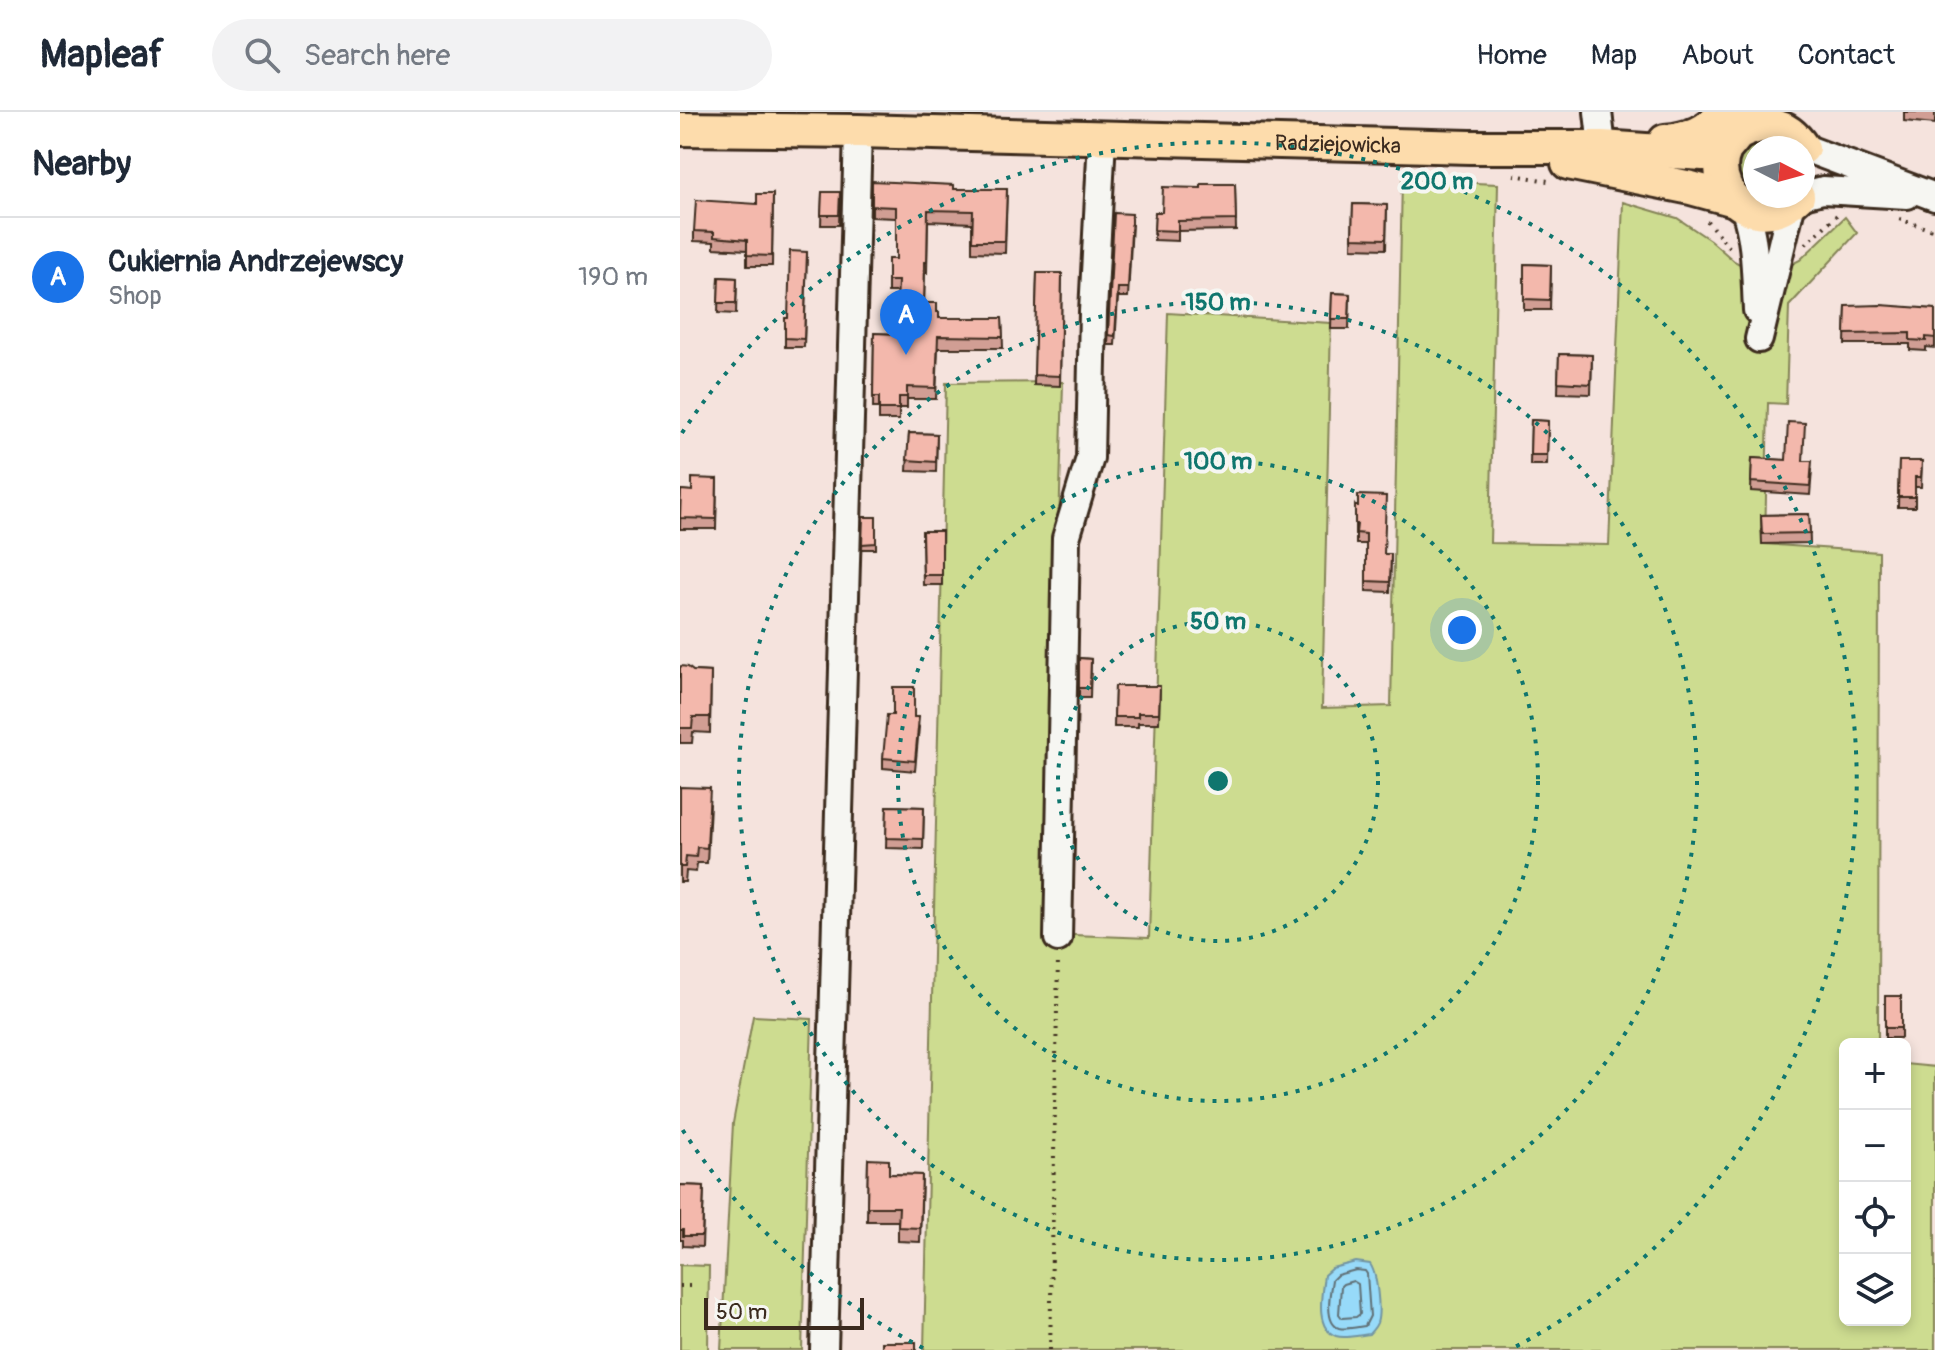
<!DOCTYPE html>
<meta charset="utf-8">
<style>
:root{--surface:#fff;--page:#f2f2f3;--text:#1f2937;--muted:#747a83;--line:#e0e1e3;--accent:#1a73e8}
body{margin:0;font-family:Pangolin,sans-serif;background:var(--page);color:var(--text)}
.controls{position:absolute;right:24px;bottom:24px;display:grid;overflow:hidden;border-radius:12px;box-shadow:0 4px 12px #0003}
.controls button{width:72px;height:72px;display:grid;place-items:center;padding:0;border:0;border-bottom:2px solid var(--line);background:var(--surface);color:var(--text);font:40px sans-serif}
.compass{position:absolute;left:1063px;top:24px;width:72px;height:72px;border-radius:50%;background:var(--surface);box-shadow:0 4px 12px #0003;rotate:96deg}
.scale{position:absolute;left:24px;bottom:20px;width:160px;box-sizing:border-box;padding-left:8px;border:4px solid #3b2a1e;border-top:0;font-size:22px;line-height:28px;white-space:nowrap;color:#3b2a1e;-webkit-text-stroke:6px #f6f6f2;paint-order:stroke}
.you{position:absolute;left:782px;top:518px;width:28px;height:28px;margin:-20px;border:6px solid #fff;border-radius:50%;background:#1a73e8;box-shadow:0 0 0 12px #1a73e833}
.badge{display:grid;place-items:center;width:52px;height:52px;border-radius:50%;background:var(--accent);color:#fff;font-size:26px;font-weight:700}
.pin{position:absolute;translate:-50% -66px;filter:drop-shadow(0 2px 4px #0008)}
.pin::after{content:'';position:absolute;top:42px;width:28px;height:24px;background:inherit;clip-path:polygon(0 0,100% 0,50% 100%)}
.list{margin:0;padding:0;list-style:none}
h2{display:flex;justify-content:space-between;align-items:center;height:104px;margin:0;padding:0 32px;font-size:34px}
h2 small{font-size:26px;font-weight:400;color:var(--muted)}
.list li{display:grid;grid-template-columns:52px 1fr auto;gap:24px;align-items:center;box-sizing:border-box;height:120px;padding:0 32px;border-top:2px solid var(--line)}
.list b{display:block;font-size:30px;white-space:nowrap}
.list p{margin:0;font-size:26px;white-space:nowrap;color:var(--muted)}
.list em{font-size:26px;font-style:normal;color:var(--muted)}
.icon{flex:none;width:44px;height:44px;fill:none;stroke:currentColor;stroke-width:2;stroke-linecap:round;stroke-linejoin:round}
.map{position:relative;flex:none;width:1255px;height:1238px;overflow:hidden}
header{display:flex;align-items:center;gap:48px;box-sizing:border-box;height:112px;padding:0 40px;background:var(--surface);border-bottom:2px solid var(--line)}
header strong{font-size:38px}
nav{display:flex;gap:44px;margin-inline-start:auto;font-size:28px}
.search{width:560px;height:72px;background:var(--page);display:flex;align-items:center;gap:20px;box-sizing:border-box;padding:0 28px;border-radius:44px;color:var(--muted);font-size:30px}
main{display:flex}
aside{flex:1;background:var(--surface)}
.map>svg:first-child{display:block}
.green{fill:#cddc90;stroke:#848357;stroke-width:2}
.water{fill:#97daf9;stroke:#7294a1;stroke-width:2}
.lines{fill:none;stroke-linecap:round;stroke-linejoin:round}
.shore{stroke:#607076;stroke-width:2}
.minor-casing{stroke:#3b2a1e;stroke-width:32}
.major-casing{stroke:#3b2a1e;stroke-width:38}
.path{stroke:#3b2a1e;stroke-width:4;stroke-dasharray:2 6;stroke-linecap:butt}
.minor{stroke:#f6f6f2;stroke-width:26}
.major{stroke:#fddcac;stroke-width:32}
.wall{fill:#d19e94;stroke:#3b2a1e;stroke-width:2}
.building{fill:#f3b8ac;stroke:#3b2a1e;stroke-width:2}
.ring{fill:none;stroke:#0f766e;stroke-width:4;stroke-dasharray:4 8}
.labels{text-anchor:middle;stroke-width:8;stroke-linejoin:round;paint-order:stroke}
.street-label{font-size:22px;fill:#3b2a1e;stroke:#f6f6f2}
.centre{fill:#0f766e;stroke:#f6f6f2;stroke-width:4}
.ring-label{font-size:24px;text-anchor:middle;font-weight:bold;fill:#0f766e;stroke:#f6f6f2;stroke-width:8;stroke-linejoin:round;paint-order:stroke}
</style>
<header>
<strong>Mapleaf</strong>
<div class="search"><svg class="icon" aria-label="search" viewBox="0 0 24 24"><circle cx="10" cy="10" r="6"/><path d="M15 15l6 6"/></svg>Search here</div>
<nav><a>Home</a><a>Map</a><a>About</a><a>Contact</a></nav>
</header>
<main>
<aside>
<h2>Nearby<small></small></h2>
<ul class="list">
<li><span class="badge">A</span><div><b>Cukiernia Andrzejewscy</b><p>Shop</p></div><em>190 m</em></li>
</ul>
</aside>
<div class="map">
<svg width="1255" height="1238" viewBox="0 0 1255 1238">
<rect width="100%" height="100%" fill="#f5e3dd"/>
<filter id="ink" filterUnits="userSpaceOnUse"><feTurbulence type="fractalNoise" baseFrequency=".0125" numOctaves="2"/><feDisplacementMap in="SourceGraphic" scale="16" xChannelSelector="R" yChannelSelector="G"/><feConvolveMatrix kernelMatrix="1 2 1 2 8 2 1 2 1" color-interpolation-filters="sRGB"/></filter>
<g filter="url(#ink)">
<path class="green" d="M 1086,26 L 1106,36 L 1075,36 L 1075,82 C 1061,75 1048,52 1062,38 C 1067,33 1079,29 1086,26 Z
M 722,68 L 818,72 L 810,431 L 929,433 L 943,90 L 997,106 L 1030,128 L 1054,149 L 1065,155 L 1106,155 L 1120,148 L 1165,105 L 1177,121 L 1109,194 L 1106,292 L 1088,291 L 1085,430 L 1083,432 L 1199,440 L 1198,932 L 1165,932 L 1165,1208 L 1225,1208 L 1225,952 L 1255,955 L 1255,1238 L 244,1238 L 266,271 L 383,270 L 368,822 L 469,826 L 488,201 L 651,211 L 642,596 L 711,594 Z
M 73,904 L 132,907 L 122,1238 L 41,1238 L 53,1011 Z
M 0,1153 L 29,1154 L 28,1238 L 0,1238 Z"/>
<path class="water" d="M 676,1150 L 690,1152 C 697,1161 701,1199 697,1211 C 695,1216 693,1217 689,1222 C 680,1223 665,1227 656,1224 C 634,1216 642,1181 644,1163 L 652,1156 Z"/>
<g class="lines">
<path class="shore" d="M 676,1158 L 685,1159 L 687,1162 L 690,1204 L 685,1214 C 678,1215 666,1218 659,1216 C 644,1211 650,1180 652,1168 L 657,1163 Z
M 673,1169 L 678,1172 L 680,1202 L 676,1205 L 662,1206 L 659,1202 L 661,1174 L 663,1172 Z"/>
<defs>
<path id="minor" d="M 918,0 L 922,35
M 1122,35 L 1255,85
M 1123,83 L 1143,78 L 1227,83
M 1064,95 C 1076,128 1075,163 1077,198
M 1079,227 L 1112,90
M 378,826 L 386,426 L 410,346 L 413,200 L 422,26
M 144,1238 L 178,19"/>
<g id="major">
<path d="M 1063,0 C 1062,8 1061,17 1056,24 C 1053,29 1048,33 1045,38 C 1034,62 1048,91 1073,98 C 1090,103 1105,96 1118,84"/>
<path id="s1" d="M 0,17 L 178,19 L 790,35 L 922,35 L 1023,42 L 1046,36"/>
<path d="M 1058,22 C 1084,8 1106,10 1123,36"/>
<path d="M 985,29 C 1010,27 1028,20 1044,0"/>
<path d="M 888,51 L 1011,76 L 1055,88"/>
</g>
</defs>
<use href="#minor" class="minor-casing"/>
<use href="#major" class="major-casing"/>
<path class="path" d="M 834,63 L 868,69
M 1219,107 L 1255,119
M 1027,109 L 1050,136
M 1126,132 L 1158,102
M 0,1174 L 14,1174
M 370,1238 L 378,848"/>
<use href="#minor" class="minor"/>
<use href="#major" class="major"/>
</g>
<path class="wall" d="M 1224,0 L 1255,0 L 1255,12 L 1224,9 Z
M 555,72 L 556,118 L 498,119 L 498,129 L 474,128 L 475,100 L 482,100 L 521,76 Z
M 274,77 L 327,77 L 325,141 L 292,140 L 292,111 L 248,109 L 247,161 L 245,161 L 244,191 L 257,200 L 259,206 L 322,206 L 323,236 L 258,236 L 256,287 L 227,287 L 227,296 L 219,296 L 219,308 L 199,308 L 199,296 L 193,296 L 194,221 L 216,222 L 218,180 L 208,180 L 208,169 L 216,147 L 216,106 L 192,105 L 192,94 Z
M 142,80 L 160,80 L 159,113 L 141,113 Z
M 93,82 L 92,154 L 67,154 L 67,138 L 34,136 L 34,130 L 14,129 L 14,119 L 77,92 Z
M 673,92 L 707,93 L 706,137 L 672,136 Z
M 434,101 L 452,112 L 448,185 L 438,185 L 435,233 L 428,233 Z
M 127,140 L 124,235 L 105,235 L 105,206 L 108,206 Z
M 844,152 L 871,153 L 870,198 L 844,198 Z
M 357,161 L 382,161 L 380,274 L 354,273 Z
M 39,165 L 57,166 L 56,202 L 38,201 Z
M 652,181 L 670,182 L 669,217 L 651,217 Z
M 1166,194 L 1255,197 L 1255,236 L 1246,235 L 1246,239 L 1230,238 L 1230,232 L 1165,232 Z
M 879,242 L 912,243 L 911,282 L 878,281 Z
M 851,308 L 868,309 L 867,353 L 850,353 Z
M 229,321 L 257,322 L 256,360 L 227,359 Z
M 1072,346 L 1123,349 L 1132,358 L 1130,383 L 1071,379 Z
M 1219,349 L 1242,349 L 1241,375 L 1235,375 L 1235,395 L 1218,395 Z
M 37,367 L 36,417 L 0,417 L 1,378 L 12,379 Z
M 675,394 L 704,442 L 711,442 L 710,480 L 686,479 L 686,432 L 676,432 L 676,422 L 675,422 Z
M 1129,402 L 1130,431 L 1082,432 L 1081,403 Z
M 183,405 L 196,405 L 196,437 L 182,437 Z
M 242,419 L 262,419 L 262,473 L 243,473 Z
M 399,546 L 411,547 L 410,586 L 399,586 Z
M 0,556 L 13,559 L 31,560 L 30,621 L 13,620 L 12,631 L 0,631 Z
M 435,574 L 480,574 L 479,611 L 458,611 L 458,615 L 434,615 Z
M 234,605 L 239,615 L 235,659 L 203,656 L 203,646 Z
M 0,675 L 30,692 L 27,751 L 17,751 L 16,760 L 6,759 L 5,770 L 0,770 Z
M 207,694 L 244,695 L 243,737 L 206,736 Z
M 1205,884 L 1221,884 L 1221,926 L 1205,926 Z
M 188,1047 L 209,1062 L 242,1063 L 240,1130 L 218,1129 L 218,1109 L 187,1109 Z
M 0,1073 L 24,1074 L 22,1135 L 3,1134 L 3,1128 L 0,1128 Z"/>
<path class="building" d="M 192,69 L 274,73 L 274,77 L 327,77 L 325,129 L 292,129 L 293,99 L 248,98 L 247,150 L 245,150 L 244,191 L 257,191 L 257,200 L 259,200 L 259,206 L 322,206 L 323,225 L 258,224 L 256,276 L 227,275 L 227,285 L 219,285 L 219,297 L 199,297 L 199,285 L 193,285 L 194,221 L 216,222 L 218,169 L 208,169 L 208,147 L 216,147 L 216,95 L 192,94 Z
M 521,72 L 555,72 L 556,108 L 498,109 L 498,119 L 474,118 L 475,100 L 482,100 L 483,75 L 521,76 Z
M 142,80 L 160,80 L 159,103 L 141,103 Z
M 77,82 L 93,82 L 92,144 L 67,143 L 67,128 L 34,125 L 34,120 L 14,119 L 16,88 L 77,92 Z
M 673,92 L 707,93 L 706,127 L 672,126 Z
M 434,101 L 452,102 L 448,176 L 438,176 L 435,224 L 428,223 Z
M 110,139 L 127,140 L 124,227 L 105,226 L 105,206 L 108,206 Z
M 844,152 L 871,153 L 870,188 L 844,187 Z
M 357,161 L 382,161 L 380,264 L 354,263 Z
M 39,165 L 57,166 L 56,191 L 38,191 Z
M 652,181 L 670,182 L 669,207 L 651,207 Z
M 1201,193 L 1255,197 L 1255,226 L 1246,225 L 1246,229 L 1230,228 L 1230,221 L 1165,222 L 1166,194 Z
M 879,242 L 912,243 L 911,272 L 878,270 Z
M 851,308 L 868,309 L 867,343 L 850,343 Z
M 1108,310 L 1125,311 L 1123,349 L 1132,349 L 1130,374 L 1071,370 L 1072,346 L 1106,348 Z
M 229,321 L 257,322 L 256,350 L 227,348 Z
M 1219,349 L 1242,349 L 1241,365 L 1235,365 L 1235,385 L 1218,385 Z
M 12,366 L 37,367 L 36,407 L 0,406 L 1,378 L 12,379 Z
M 678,383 L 706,384 L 704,442 L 711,442 L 710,470 L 686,469 L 686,422 L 676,421 L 677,412 L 675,412 L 675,394 L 678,394 Z
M 1129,402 L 1130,421 L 1082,422 L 1081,403 Z
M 183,405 L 196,405 L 196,431 L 182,432 Z
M 242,419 L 262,419 L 262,463 L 243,463 Z
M 399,546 L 411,547 L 410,576 L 399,576 Z
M 1,554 L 8,555 L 13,559 L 31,560 L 30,605 L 13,605 L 12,616 L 0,616 L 0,556 Z
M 435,574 L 480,574 L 479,601 L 458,601 L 458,605 L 434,605 Z
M 213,575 L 234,575 L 234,605 L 239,605 L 235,649 L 203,646 L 207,603 L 213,603 Z
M 0,675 L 30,676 L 27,736 L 17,735 L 16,745 L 6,744 L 5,755 L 0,755 Z
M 207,694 L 244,695 L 243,727 L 206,726 Z
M 1205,884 L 1221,884 L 1221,916 L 1205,916 Z
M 188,1047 L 209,1048 L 209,1062 L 242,1063 L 240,1116 L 218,1115 L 219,1095 L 187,1095 Z
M 0,1073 L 24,1074 L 22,1124 L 3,1124 L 3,1118 L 0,1118 Z
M 202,1230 L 236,1230 L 236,1238 L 202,1238 Z"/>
</g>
<g class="ring">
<circle cx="538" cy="669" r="160"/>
<circle cx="538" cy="669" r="320"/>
<circle cx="538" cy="669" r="479"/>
<path d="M243 1236A639 639 0 0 1 2 1017M2 321A639 639 0 1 1 833 1236"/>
</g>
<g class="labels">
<g class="street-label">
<text dy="8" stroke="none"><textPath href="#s1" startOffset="658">Radziejowicka</textPath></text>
</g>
</g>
<circle cx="538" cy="669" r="12" class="centre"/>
<g class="ring-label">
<text x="757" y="77">200 m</text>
<text x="538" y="198">150 m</text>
<text x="538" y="357">100 m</text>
<text x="538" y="517">50 m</text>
</g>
</svg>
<div class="controls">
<button>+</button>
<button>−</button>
<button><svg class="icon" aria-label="locate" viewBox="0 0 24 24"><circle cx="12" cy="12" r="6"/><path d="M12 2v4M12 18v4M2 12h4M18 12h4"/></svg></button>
<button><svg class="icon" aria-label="layers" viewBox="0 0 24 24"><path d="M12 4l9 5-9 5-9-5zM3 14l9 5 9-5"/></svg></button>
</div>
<svg class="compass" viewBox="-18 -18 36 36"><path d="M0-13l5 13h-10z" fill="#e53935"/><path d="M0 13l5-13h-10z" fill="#747a83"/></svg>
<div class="scale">50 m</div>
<div class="you"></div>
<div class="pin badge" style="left:226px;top:243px">A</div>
</div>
</main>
